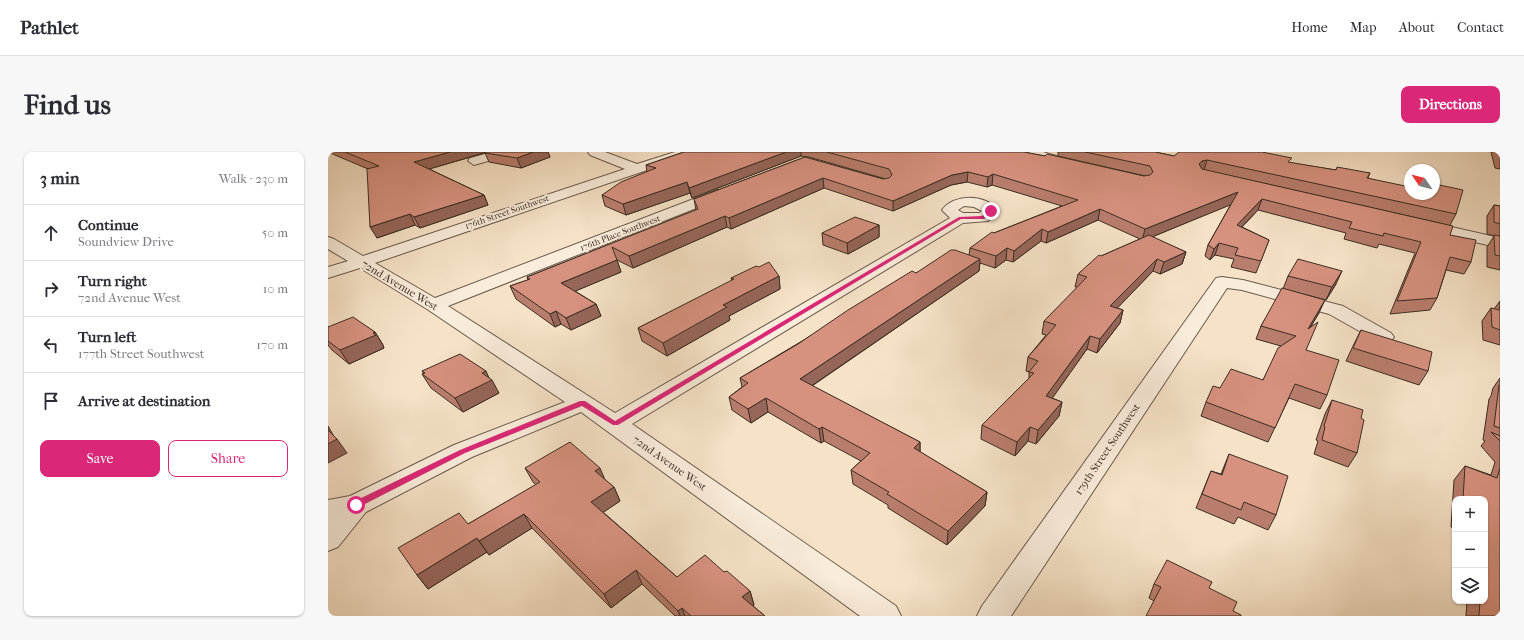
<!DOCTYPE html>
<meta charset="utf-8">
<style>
:root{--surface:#fff;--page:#f7f7f7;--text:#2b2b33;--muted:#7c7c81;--line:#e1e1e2;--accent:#db2777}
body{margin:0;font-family:"IM FELL French Canon",serif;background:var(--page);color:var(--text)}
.controls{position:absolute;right:12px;bottom:12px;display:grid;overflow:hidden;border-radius:8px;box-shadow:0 1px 3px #0004}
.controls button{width:36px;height:36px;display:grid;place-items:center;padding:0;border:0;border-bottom:1px solid var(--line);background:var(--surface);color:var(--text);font:20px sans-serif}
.compass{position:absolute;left:1076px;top:12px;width:36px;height:36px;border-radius:50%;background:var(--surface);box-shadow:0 1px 3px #0004;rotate:305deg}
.stop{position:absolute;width:12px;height:12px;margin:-9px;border:3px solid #db2777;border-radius:50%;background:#fff}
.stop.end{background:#db2777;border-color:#fff;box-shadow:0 1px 4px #0008}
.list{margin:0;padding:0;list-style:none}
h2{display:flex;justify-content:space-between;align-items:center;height:52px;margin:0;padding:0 16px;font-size:17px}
h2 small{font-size:13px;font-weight:400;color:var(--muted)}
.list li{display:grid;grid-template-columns:26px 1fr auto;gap:12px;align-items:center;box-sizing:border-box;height:56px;padding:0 16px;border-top:1px solid var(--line)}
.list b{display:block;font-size:15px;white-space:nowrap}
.list p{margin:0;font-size:13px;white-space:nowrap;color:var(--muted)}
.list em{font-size:13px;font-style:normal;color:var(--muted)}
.actions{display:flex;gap:8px;padding:12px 16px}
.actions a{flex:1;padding:9px 0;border:1px solid var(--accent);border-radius:8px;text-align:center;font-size:14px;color:var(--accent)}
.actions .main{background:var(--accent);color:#fff}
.icon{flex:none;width:22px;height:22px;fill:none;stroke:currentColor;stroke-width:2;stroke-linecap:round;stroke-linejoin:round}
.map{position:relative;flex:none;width:1172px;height:464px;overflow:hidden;border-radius:8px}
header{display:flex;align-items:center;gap:24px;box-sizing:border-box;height:56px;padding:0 20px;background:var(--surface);border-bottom:1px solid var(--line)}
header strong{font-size:19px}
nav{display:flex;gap:22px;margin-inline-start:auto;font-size:14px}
.intro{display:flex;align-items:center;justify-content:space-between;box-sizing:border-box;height:96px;padding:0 24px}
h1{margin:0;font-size:28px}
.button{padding:10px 18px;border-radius:8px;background:var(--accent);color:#fff;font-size:14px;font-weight:700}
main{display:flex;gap:24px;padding:0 24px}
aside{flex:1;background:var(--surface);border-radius:8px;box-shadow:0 1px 3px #0004}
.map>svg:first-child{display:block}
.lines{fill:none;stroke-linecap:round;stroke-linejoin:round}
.minor-casing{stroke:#695a4c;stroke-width:2}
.minor{fill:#f9ecdb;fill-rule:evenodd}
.wall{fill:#b97d6d;stroke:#3a2d23;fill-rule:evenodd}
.shaded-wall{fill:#966659;stroke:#3a2d23}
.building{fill:#d7917f;stroke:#3a2d23}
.route{fill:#db2777}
.labels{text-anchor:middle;stroke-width:4;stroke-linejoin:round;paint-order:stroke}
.far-street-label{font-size:9px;fill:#3a2d23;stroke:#f9ecdb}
.street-label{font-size:11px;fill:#3a2d23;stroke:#f9ecdb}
</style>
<header>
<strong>Pathlet</strong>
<nav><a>Home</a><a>Map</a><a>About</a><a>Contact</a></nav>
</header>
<div class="intro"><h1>Find us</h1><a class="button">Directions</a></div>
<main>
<aside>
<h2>3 min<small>Walk · 230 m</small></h2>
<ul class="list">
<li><svg class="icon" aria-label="ahead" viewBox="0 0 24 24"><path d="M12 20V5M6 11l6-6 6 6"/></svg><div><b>Continue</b><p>Soundview Drive</p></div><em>50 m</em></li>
<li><svg class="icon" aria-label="right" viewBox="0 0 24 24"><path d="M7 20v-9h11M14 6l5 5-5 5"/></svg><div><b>Turn right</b><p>72nd Avenue West</p></div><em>10 m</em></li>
<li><svg class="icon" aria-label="left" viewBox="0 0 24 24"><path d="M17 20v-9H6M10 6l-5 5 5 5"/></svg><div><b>Turn left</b><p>177th Street Southwest</p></div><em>170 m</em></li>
<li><svg class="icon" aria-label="arrive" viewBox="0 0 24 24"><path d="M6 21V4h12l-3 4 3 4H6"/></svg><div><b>Arrive at destination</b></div></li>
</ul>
<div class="actions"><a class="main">Save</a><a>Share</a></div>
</aside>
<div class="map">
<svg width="1172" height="464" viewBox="0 0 1172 464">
<rect width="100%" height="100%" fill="#f6e2c7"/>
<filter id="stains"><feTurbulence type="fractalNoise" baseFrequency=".005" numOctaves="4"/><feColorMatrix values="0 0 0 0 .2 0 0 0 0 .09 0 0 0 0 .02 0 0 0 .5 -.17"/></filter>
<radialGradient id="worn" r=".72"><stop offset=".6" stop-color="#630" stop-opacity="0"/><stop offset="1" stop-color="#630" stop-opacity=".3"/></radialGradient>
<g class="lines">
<defs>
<path id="minor" d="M 164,0 L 184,0 L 182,3 L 146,13 L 140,9 L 142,6 Z
M 260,0 L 277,0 L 309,12 L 347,0 L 365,0 L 363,3 L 47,111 L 107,146 L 389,38 L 399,38 L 401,41 L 399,44 L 120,154 L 287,261 L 622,66 L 614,58 C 626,41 659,42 670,59 L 660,69 L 635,71 L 304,272 L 568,454 L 573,464 L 532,464 L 253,260 L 144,305 L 38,360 L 10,395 L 0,399 L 0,348 L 22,344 L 126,293 L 237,250 L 99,157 L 32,116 L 0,126 L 0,115 L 20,109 L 0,97 L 0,85 L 6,87 L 35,104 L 297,17 L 262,3 ZM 636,54 L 646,55 L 654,59 L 651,61 L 635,61 L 630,58 Z
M 699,0 L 715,0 L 744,9 L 745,12 L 744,15 C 734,17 704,8 699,0 Z
M 1093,68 L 1172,86 L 1172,96 L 1088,76 L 1085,73 L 1088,70 Z
M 894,125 L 915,128 L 1015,154 L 1063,181 L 1066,185 L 1063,189 L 1056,191 L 1049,189 L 1001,162 L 914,138 L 899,136 L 683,464 L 649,464 L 654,454 L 888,126 Z"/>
</defs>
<use href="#minor" class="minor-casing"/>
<use href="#minor" class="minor"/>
</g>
<path class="wall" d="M 0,0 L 220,0 L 222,5 L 193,16 L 161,10 L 157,1 L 101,17 L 156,43 L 160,53 L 92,76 L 87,73 L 49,86 L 40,17 Z
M 356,0 L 696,0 L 816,24 L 817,24 L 730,4 L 730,0 L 827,0 L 846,4 L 962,11 L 1008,18 L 1042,21 L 1040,26 L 1128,62 L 1122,73 L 1122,83 L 1143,110 L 1136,122 L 1118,118 L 1109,146 L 1102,158 L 1062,162 L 1087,101 L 1051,92 L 1049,96 L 1016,87 L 1018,81 L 930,58 L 914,75 L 941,88 L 928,121 L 903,115 L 906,107 L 887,103 L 882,108 L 877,104 L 880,93 L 903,52 L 824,85 L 858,100 L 854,112 L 832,122 L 825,119 L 789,156 L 795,158 L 792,171 L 769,201 L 759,197 L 724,246 L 734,250 L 731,264 L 708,292 L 700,289 L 687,304 L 653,287 L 654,273 L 701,226 L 701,220 L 698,219 L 700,205 L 718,183 L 714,182 L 716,169 L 750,135 L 747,135 L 750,122 L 773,104 L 812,87 L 770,68 L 718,91 L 713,89 L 685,110 L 678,108 L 667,116 L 652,111 L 651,119 L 484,234 L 592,290 L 592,300 L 659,340 L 657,354 L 619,393 L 560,356 L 560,353 L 525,332 L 523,318 L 533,309 L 496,289 L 493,291 L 440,260 L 423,271 L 404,258 L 401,245 L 414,235 L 412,226 L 588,121 L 641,103 L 642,96 L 666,81 L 734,54 L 664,33 L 659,35 L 639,30 L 623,33 L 565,59 L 496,36 L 403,77 L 399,75 L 305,116 L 289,108 L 293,120 L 247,139 L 268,152 L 273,164 L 243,178 L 233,172 L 227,175 L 188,147 L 182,134 L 200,128 L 199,125 L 368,58 L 366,47 L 477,5 L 555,27 L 558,27 L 481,5 L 473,4 L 364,46 L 362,41 L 298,63 L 277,54 L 274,43 L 319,20 L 318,13 ZM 875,18 L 876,18 L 1115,72 Z
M 1163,0 L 1172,0 L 1172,17 L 1167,16 Z
M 1166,53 L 1172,54 L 1172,118 L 1159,115 L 1159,95 L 1166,84 L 1159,82 L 1159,64 Z
M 551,73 L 551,85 L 520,102 L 495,93 L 494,81 Z
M 451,124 L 452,137 L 401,164 L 402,168 L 339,204 L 314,189 L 310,176 L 404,129 L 403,126 Z
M 960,124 L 1008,132 L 998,148 L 959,138 L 991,161 L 982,175 L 978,198 L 999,243 L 992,257 L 961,246 L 940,290 L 873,264 L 878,250 L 892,236 L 935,228 L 953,194 L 928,187 L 933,174 L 955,137 Z
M 1172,149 L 1172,193 L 1155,188 L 1154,169 L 1163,156 L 1166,157 Z
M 0,175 L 47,180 L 55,193 L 55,194 L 56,196 L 21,212 L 4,198 L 0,193 Z
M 1033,178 L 1100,219 L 1091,233 L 1018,209 L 1026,192 Z
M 94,219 L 171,241 L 135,260 L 103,236 L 94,222 L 96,222 Z
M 1172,226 L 1172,464 L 1138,464 L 1139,449 L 1157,449 L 1157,347 L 1127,347 L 1127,376 L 1123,375 L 1126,328 L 1137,314 L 1163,323 L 1167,310 L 1153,294 L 1157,289 L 1155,288 L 1161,247 L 1163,244 L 1165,236 Z
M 1004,248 L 1033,266 L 1029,301 L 1020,315 L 986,302 L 990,289 L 988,288 L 997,262 Z
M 901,302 L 948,363 L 940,378 L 910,365 L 906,372 L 868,356 L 883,319 L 893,322 Z
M 197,316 L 277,328 L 286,335 L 292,349 L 275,360 L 349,425 L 396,420 L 422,439 L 426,453 L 425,454 L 437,464 L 347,464 L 314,432 L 283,456 L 204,376 L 161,403 L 159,400 L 100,437 L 89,423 L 140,372 L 208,333 L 205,330 Z
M 884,430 L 826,449 L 821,446 L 826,432 Z"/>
<path class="shaded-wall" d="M 122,0 L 159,0 L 91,20 L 86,10 Z
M 205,0 L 220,0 L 222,5 L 193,16 L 189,6 Z
M 458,0 L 473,0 L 473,4 L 364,46 L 361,36 Z
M 879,8 L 876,18 L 871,19 L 871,12 L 874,9 Z
M 640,20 L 639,30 L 623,33 L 565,59 L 565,49 L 624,23 Z
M 665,22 L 664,33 L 659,35 L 660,25 Z
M 495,26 L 496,36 L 403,77 L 401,66 Z
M 359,30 L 362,41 L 298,63 L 295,52 Z
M 910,40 L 907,51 L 814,89 L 817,77 Z
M 156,43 L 160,53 L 92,76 L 86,65 Z
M 934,47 L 930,58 L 905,84 L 909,73 Z
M 772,57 L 770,68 L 718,91 L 720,80 Z
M 82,62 L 87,73 L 49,86 L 42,75 Z
M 397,64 L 399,75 L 305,116 L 301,104 Z
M 551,73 L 551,85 L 520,102 L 519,91 Z
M 714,77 L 713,89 L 685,110 L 686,99 Z
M 891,91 L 887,103 L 882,108 L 886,97 Z
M 679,96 L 678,108 L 667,116 L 668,104 Z
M 858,100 L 854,112 L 832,122 L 836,110 Z
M 652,107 L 651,119 L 473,241 L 472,227 Z
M 829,107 L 825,119 L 779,167 L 782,154 Z
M 289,108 L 293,120 L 238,143 L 233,131 Z
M 1014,119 L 1008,132 L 998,148 L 1004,135 Z
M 451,124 L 452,137 L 401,164 L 402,168 L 339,204 L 335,191 L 395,153 Z
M 997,148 L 991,161 L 974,190 L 980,177 Z
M 268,152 L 273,164 L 243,178 L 238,166 Z
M 795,158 L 792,171 L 769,201 L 772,187 Z
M 228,159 L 233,172 L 227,175 L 222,162 Z
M 47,180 L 55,193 L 55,194 L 56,196 L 21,212 L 12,198 Z
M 762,184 L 759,197 L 716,258 L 718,244 Z
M 158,219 L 162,228 L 164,228 L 171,241 L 135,260 L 127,246 L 154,221 Z
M 438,246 L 440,260 L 423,271 L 420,257 Z
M 734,250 L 731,264 L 708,292 L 710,278 Z
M 0,274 L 8,288 L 9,287 L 19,301 L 0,311 Z
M 494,275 L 496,289 L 493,291 L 491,277 Z
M 702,275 L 700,289 L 687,304 L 689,290 Z
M 592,290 L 592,304 L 586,296 Z
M 272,316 L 278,330 L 267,319 Z
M 286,335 L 292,349 L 270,364 L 263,350 Z
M 659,340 L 657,354 L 619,393 L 620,379 Z
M 196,362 L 204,376 L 161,403 L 151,389 Z
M 149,386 L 159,400 L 100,437 L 89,423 Z
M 308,418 L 314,432 L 283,456 L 276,442 Z
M 422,439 L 426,453 L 418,459 L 414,445 Z
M 354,456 L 357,464 L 352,464 L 350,459 Z"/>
<path class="building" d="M 17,0 L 122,0 L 86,10 L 156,43 L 86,65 L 82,62 L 42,75 L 39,17 L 51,14 Z
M 159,0 L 205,0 L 189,6 L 157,1 Z
M 356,0 L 458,0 L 361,36 L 359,30 L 295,52 L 274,43 L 293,30 L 328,16 L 318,13 Z
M 499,0 L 696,0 L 717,4 L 719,2 L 816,24 L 822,23 L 825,20 L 822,14 L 757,0 L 827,0 L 846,4 L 851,0 L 934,0 L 964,6 L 960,10 L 1008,18 L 1009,15 L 1042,21 L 1039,26 L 1082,35 L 1082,42 L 1106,42 L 1107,32 L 1135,38 L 1128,62 L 879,8 L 874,9 L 871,12 L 874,17 L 1125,74 L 1122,83 L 1148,88 L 1143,110 L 1122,105 L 1109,146 L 1069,149 L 1093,90 L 1056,81 L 1055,84 L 1021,76 L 1024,70 L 934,47 L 909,73 L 941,88 L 933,109 L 907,103 L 910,96 L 891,91 L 886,97 L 880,93 L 910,40 L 817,77 L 772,57 L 720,80 L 714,77 L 686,99 L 679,96 L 668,104 L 642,96 L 664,80 L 666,81 L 750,48 L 665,22 L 660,25 L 640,20 L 624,23 L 565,49 L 495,26 L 401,66 L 397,64 L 301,104 L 284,95 L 289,108 L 233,131 L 268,152 L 238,166 L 228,159 L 222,162 L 182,134 L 202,127 L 199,125 L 370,57 L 366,47 L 477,5 L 555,27 L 561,26 L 564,23 L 561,17 Z
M 1166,53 L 1172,54 L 1172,72 L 1166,70 Z
M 527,65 L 551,73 L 519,91 L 494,81 Z
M 821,83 L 858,100 L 836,110 L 829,107 L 782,154 L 795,158 L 772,187 L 762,184 L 718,244 L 734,250 L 710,278 L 702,275 L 689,290 L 654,273 L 706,221 L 701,220 L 710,209 L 700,205 L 728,173 L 716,169 L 759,125 L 750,122 L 771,103 L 773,104 Z
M 1166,83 L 1172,84 L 1172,104 L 1167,103 Z
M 623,98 L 627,98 L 652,107 L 472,227 L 592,290 L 586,296 L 659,340 L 620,379 L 559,342 L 561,340 L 523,318 L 542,301 L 494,275 L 491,277 L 438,246 L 420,257 L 401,245 L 420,231 L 412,226 L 470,192 L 520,158 L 584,119 L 588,121 Z
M 970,107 L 1014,119 L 1004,135 L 960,124 Z
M 441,110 L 451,124 L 395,153 L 399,155 L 335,191 L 310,176 L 406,127 L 403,126 L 428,114 L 431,115 Z
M 954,136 L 997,148 L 980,177 L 990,170 L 978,198 L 1011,208 L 999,243 L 967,232 L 947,276 L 878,250 L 885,234 L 892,236 L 903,217 L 935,228 L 950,196 L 968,184 L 933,174 Z
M 1172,149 L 1172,178 L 1164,175 L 1163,156 L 1172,158 Z
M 25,165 L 47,180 L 45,181 L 48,183 L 12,198 L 0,189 L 0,175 Z
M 1033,178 L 1104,200 L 1100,219 L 1025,196 Z
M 132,202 L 158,219 L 154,221 L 164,228 L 127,246 L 94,222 L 97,221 L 94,219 Z
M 1171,233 L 1172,234 L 1172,276 L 1166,274 Z
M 1004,248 L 1035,258 L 1033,266 L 1036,268 L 1029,301 L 994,288 L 997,275 L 996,274 Z
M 0,278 L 9,287 L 0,292 Z
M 1163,280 L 1172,284 L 1172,289 Z
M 242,290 L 272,316 L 267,319 L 286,335 L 263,350 L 349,425 L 377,403 L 396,420 L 399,419 L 422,439 L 414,445 L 437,464 L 363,464 L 354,456 L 350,459 L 308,418 L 276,442 L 196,362 L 151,389 L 149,386 L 89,423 L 70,396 L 131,361 L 140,372 L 212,330 L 197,316 Z
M 901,302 L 960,324 L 948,363 L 916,350 L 913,358 L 874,342 L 883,319 L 894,323 Z
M 1137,314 L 1169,326 L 1172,316 L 1172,464 L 1151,464 L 1152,449 L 1157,449 L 1157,347 L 1135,347 Z
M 839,408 L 884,430 L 881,436 L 909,450 L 905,459 L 913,463 L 913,464 L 818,464 L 833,435 L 826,432 Z"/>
<path class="route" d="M 662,58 L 665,59 L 656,67 L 633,67 L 290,273 L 285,273 L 254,254 L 137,301 L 31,355 L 25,355 L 24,353 L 25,350 L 132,298 L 252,249 L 257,249 L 287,269 L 631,65 L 654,64 Z"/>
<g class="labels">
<g class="far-street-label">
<text transform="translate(179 60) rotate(-19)" y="3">176th Street Southwest</text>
<text transform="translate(292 81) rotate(-21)" y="3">176th Place Southwest</text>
</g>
<g class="street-label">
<text transform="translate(72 133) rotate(31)" y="4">72nd Avenue West</text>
<text transform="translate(779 297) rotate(-56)" y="4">179th Street Southwest</text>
<text transform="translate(342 311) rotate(35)" y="4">72nd Avenue West</text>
</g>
</g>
<rect width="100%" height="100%" filter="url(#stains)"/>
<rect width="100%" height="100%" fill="url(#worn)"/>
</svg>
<div class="controls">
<button>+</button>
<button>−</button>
<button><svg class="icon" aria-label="layers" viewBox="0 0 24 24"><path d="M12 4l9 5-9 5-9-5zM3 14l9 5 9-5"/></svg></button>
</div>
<svg class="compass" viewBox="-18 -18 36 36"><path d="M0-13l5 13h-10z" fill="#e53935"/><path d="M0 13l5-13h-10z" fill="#7c7c81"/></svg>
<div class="stop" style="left:28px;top:353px"></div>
<div class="stop end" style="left:663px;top:59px"></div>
</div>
</main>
